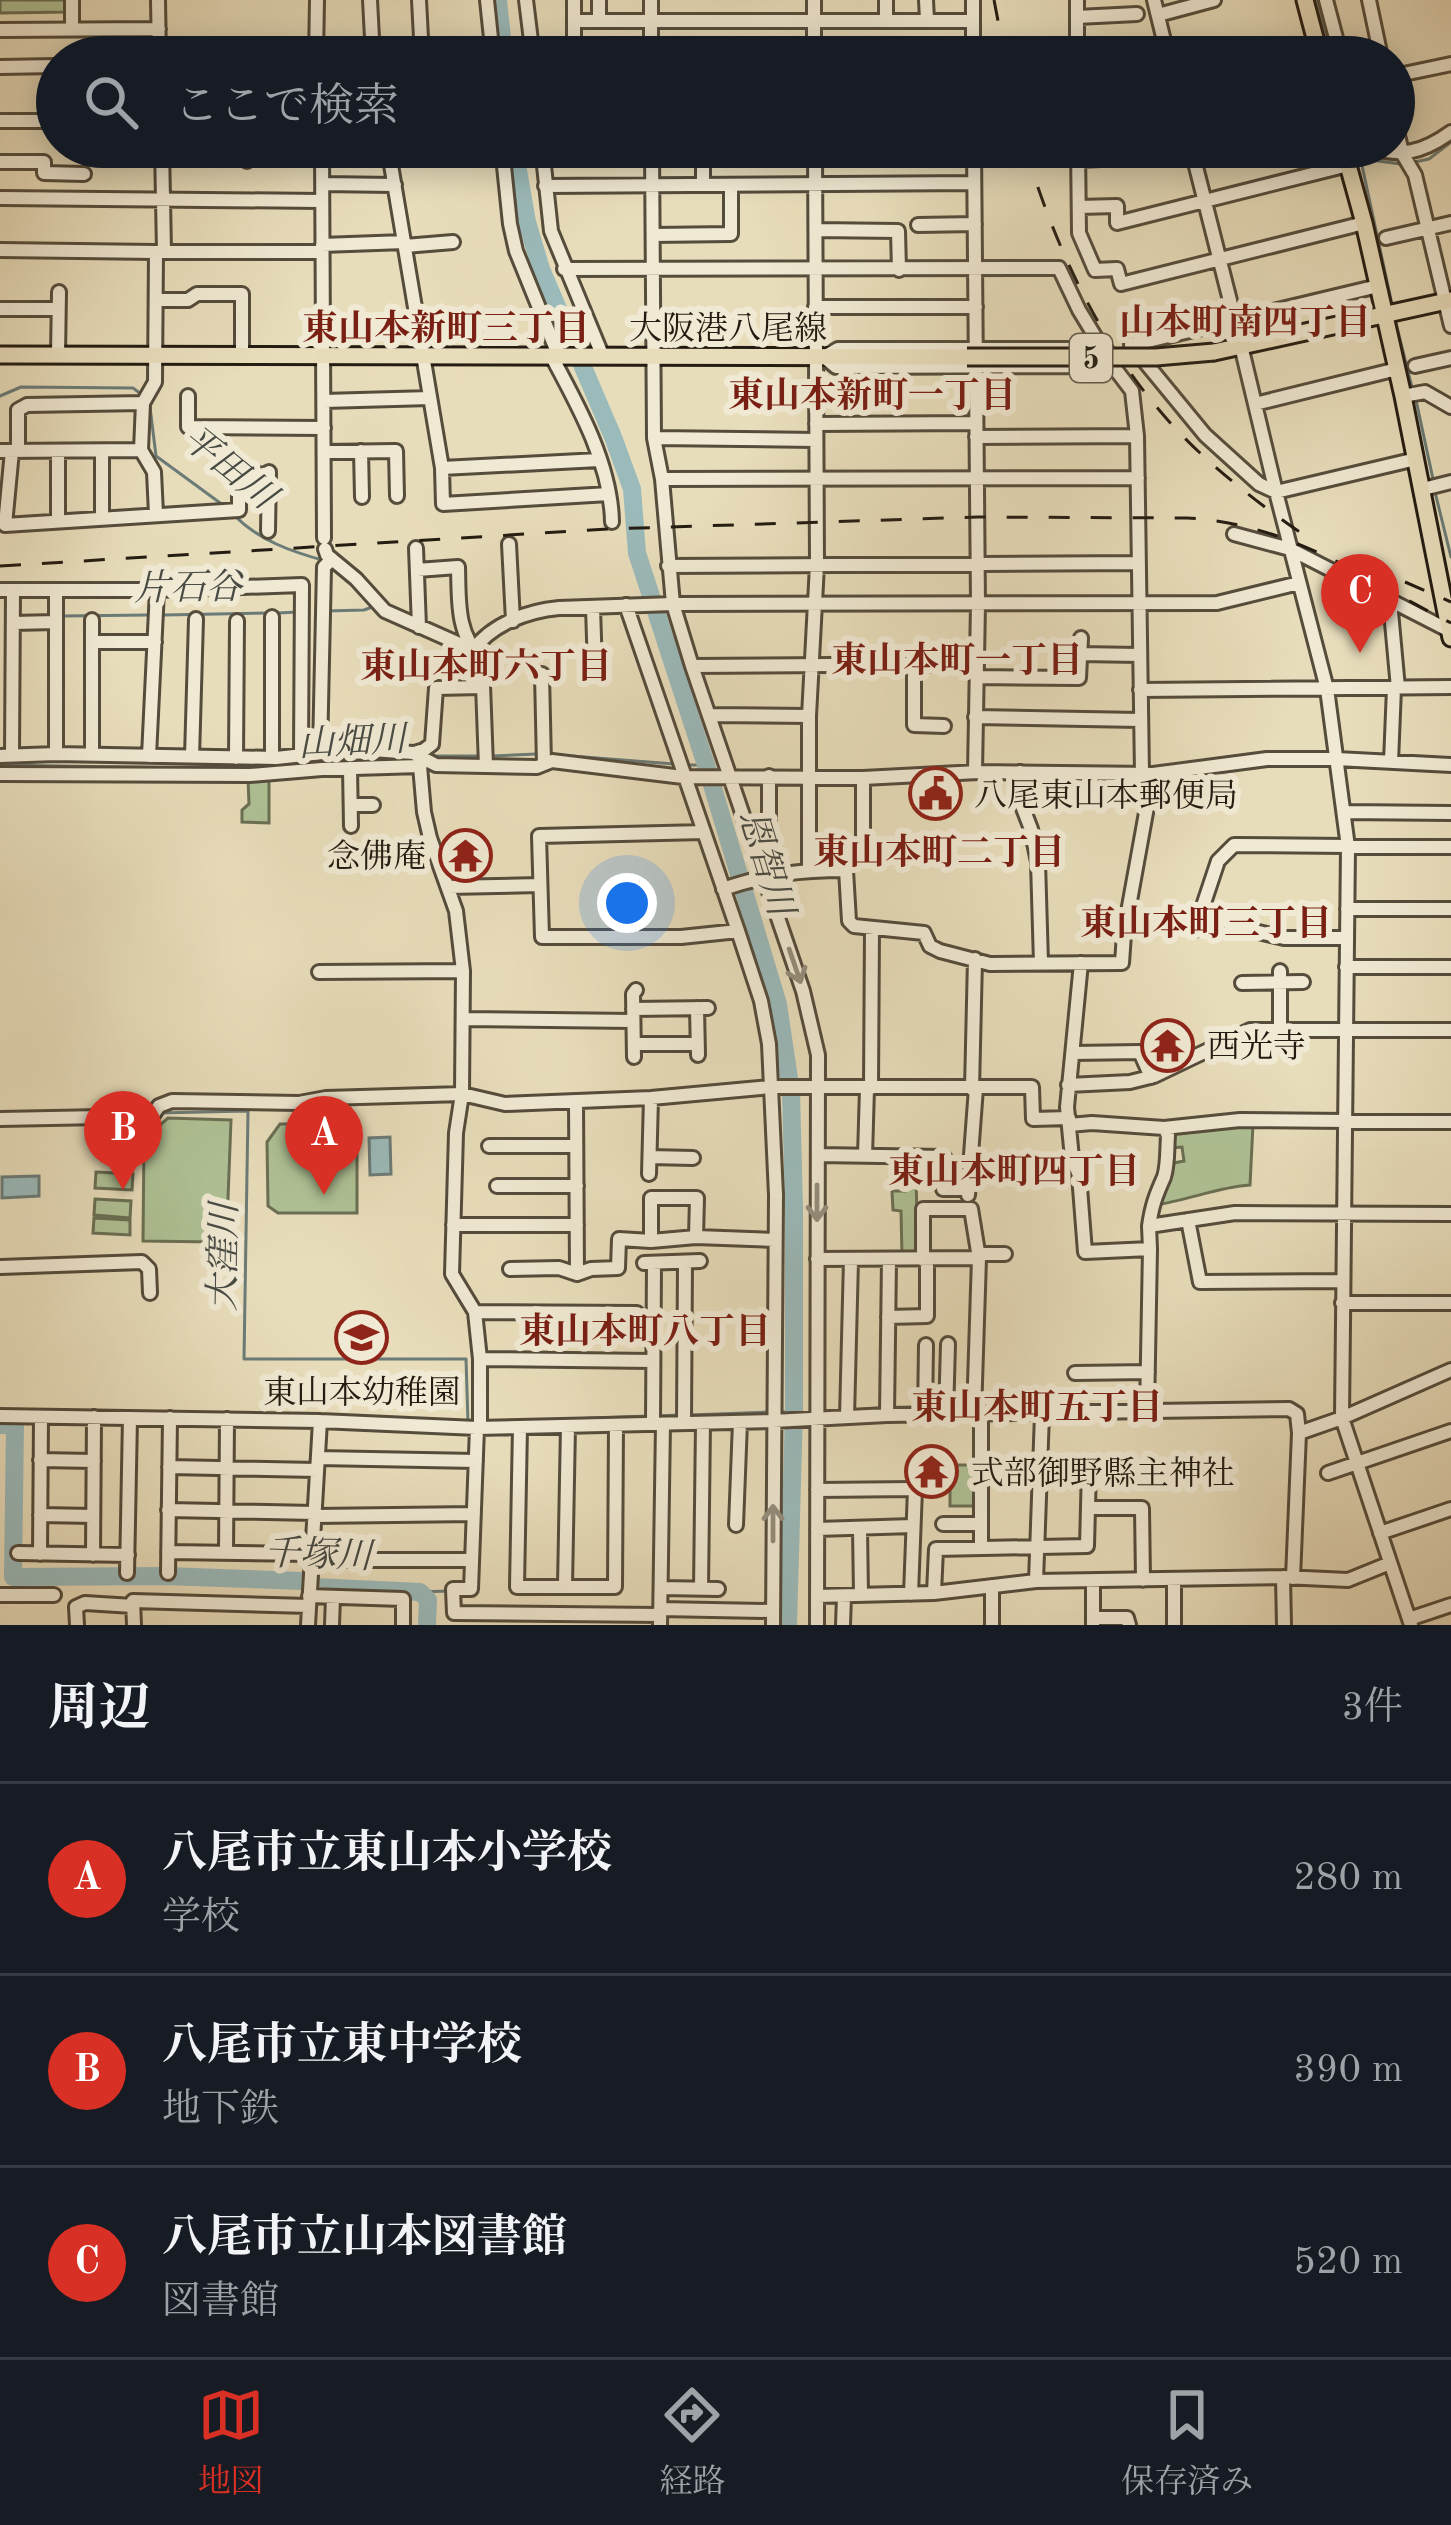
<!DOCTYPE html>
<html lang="ja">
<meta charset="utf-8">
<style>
:root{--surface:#171b24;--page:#242831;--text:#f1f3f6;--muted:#9ea1a6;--line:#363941;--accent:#d93025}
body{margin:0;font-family:"Old Standard TT","Noto Serif JP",serif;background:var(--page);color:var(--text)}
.you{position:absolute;left:627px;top:903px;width:42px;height:42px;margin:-30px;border:9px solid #fff;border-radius:50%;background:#1a73e8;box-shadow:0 0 0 18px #1a73e833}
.badge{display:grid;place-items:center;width:78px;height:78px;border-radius:50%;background:var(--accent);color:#fff;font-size:39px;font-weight:700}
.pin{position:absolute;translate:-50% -99px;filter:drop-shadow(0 3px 6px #0008)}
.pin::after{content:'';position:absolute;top:63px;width:42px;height:36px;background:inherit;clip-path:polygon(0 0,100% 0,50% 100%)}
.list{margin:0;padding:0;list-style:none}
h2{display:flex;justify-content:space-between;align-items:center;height:156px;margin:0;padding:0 48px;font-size:51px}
h2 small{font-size:39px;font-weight:400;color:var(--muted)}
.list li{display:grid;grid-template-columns:78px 1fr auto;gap:36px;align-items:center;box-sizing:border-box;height:192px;padding:0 48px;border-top:3px solid var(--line)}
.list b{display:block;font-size:45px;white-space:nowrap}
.list p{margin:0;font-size:39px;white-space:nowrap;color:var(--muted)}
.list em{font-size:39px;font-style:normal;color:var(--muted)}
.icon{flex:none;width:66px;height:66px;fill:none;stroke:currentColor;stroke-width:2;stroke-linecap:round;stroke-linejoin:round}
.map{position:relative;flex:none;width:1451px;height:1625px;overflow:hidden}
.search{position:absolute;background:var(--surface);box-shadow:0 6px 30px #0003;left:36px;right:36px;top:36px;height:132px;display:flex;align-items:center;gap:30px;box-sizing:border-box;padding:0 42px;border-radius:66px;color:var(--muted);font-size:45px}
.sheet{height:732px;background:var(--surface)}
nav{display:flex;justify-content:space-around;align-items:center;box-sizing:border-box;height:168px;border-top:3px solid var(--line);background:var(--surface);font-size:33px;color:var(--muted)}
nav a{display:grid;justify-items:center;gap:6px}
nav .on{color:var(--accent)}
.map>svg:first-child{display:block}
.green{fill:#afc296;stroke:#6a6f54;stroke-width:3}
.water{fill:#9bbaba;stroke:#6b7b77;stroke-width:3}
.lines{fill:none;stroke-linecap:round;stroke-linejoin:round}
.stream{stroke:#6b7b77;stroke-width:3}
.river{stroke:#9bbaba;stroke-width:18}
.minor-casing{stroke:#554c3c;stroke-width:18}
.major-casing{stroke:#241c12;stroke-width:21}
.minor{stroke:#f0e9d3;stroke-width:12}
.major{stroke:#e8ddbb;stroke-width:15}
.rail{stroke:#241c12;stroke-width:3;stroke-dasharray:21 21;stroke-linecap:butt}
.major-bridge-casing{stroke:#241c12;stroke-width:21;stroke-linecap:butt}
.major-bridge{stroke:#e8ddbb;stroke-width:15}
.oneway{stroke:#948d7c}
.labels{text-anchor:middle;stroke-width:12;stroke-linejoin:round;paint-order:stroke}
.shield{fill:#f0e9d3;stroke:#615a4c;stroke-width:3}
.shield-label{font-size:30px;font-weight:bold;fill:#241c12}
.street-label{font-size:33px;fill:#241c12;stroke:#f0e9d3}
.poi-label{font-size:33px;fill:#241c12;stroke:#f0e9d3;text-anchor:start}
.neighbourhood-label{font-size:36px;font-weight:bold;fill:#7a1f14;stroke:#f0e9d3}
.water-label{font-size:36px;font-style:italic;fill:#484b44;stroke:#f0e9d3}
</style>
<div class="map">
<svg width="1451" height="1625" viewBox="0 0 1451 1625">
<rect width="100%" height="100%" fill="#e8ddbb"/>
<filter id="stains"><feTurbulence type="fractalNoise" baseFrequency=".00167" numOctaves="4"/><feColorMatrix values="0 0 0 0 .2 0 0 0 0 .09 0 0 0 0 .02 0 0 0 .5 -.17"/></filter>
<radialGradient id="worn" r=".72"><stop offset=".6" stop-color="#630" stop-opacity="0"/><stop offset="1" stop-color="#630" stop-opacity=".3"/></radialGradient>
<path class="green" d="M 0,0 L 68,0 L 68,12 L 0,13 Z
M 269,778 L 269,823 L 242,822 L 242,810 L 249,804 L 248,779 Z
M 168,1118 L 231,1120 L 227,1225 L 215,1242 L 143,1241 L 144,1139 Z
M 280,1124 L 357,1124 L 357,1213 L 278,1213 L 268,1206 L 267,1142 Z
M 1253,1124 L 1250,1185 C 1217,1187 1187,1201 1154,1205 L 1168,1164 L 1184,1161 L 1182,1147 L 1169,1148 L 1170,1132 Z
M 96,1172 L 133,1174 L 132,1190 L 95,1188 Z
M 905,1178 L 916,1178 L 918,1255 L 902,1255 L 901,1211 L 893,1210 L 892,1191 L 905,1191 Z
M 95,1199 L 131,1201 L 130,1218 L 94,1215 Z
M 94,1218 L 130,1220 L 130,1235 L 93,1233 Z
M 950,1465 L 976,1465 L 976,1506 L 950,1506 Z"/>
<path class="water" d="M 390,1137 L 391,1174 L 370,1175 L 369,1138 Z
M 39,1176 L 39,1196 L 2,1198 L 2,1177 Z"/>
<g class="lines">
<path class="stream" d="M 1317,0 L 1332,57
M 1358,147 L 1393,309
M 1363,159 L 1401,164
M 1410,163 L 1429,159 L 1451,142
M 529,271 L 541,269
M 1395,319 L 1413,391
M 0,396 L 21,387 L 133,388 L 141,394
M 149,399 L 156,456 L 227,508
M 1416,400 L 1433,479
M 1434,488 L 1451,557
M 234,515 C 258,540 292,552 326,561
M 326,611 L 364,610 L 375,606
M 278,613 L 298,612
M 164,615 L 268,613
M 62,616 L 148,615
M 546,754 L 674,764
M 432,756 L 482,756
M 492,756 L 536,754
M 0,765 L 250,769 L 339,761 L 393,761
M 684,765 L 706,765
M 158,1113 L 248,1111 L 244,1359 L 466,1359 L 468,1423 L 471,1422
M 780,1412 L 794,1412
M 690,1415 L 770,1412
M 657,1416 L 678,1415
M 496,1422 L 648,1416
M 420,1592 L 448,1591
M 600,1608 L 657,1608"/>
<path class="river" d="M 498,0 L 504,57
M 514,147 L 527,222 L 541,269 L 613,437 L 632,489 L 637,553 L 706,765 L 778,1004 L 791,1092 L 794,1207 L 794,1412 L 788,1625
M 0,1425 L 15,1425 L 13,1577 L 165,1576 L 303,1581 L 315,1587 L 420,1592 L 428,1600 L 427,1625"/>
<defs>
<path id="minor" d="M 158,0 L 159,57
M 370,0 L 373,57
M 419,0 L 422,57
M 487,0 L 493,57
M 526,0 L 533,57
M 574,0 L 574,57
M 599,0 L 599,21
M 651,0 L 651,57
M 814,0 L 814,57
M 926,0 L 927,20
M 973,0 L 973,57
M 1077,0 L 1077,57
M 1154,0 L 1168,57
M 1326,0 L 1341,57
M 1369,0 L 1381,57
M 1158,15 L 1214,0
M 1077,17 L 1137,14
M 886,20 L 886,0
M 574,21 L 973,21
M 72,29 L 72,0
M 0,30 L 159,29
M 159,47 L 316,46
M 316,57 L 317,0
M 1279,57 L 1318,47
M 0,67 L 57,66
M 1394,76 L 1451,64
M 1394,117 L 1402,153 L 1415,175 L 1451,326
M 0,121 L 57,121
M 322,147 L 324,538
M 388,147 L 442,468 L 443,504 L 609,494
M 502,147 L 510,224 L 516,251 L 559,357
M 542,147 L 551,231 L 603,357
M 652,147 L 654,438 L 662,479 L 673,604 L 692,666 L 803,991 L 818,1055 L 817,1625
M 703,147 L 703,185
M 974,147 L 978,604 L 975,772
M 1078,147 L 1079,233 L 1095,270 L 1117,269 L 1121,284 L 1364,223
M 1191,147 L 1240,340
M 1368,147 C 1402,157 1422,153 1451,132
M 1079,160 L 1123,158 L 1169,147
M 247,161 L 247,147
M 0,162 L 44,162 L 44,173 L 84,174
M 322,184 L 395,185
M 545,186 L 974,183
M 0,198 L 321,201
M 1079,207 L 1117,206 L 1117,223 L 1348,165
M 918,225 L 975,224
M 816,230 L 898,231 L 899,270
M 653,235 L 731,234 L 731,185
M 1386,238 L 1451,223
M 322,245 L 404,242
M 405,246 L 453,242
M 0,250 L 156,252
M 164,252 L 322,252
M 564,269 L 1059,268 L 1079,310 L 1113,366 L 1132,391 L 1137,436 L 1142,774
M 1378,286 L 1131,345 L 1205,435 L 1259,484 L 1276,492 L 1327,689 L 1348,847 L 1342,1418 L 1411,1625
M 157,300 L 188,300 L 197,294 L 242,294 L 242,356
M 815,307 L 976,307
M 0,309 L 58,309
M 1102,349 L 838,349 L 824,357 L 836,367 L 1113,366
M 1243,354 L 1276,492 L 1416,459
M 58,355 L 59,292
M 552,357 C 579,407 611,465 612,522
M 1415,366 L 1451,358
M 188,396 L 188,427 L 324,428
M 1403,396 L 1425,392 L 1451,407
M 324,401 L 430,398
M 1255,404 L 1397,369
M 816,424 L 976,423
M 976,437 L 1137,436
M 654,438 L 816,440
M 0,451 L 141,450
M 12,451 L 5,525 L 239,510 L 239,473 L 269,475
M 18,451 L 18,410 L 27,405 L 143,403
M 361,451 L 362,497
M 58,452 L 58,521
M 324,452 L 396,451 L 397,496
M 442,468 L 599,460
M 662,479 L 1138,478
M 1423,489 L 1451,482
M 156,514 L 154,472 L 141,450 L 143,403 L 155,382 L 156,252 L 164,252 L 162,147
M 102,518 L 102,451
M 268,531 L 269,472
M 1234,534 L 1290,549 L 1450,631
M 509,544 L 513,621
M 416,548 L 419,627
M 325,549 L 327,555 L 356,579 L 385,611 L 473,650 C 492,624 527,611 559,608 L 673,604 L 1217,603 L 1299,583
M 668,566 L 1139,563
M 417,570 L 458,567 C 459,599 456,635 482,658 L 486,766
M 0,590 L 157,590 L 302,585 L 301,755
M 56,591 L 56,754
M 1390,601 L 1398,688
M 626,605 L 738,931 L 761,1001 L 769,1044 L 776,1195 L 773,1625
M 593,607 L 595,670
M 92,620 L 92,754
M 13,623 L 56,622
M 92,642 L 155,642
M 1080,654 L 1139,655
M 914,665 L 914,725 L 944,726
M 692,666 L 976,664
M 542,674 L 544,764
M 976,677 L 1079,678 L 1081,638
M 1140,690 L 1451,687
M 710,715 L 809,716
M 975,717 L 1140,720
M 320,752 L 324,567 L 332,559
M 414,753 L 424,750 L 432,744 L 436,688 L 483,687
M 12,755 L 13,590
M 0,756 L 56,754 L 276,758 L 359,749 L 413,753 L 436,765 L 537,767 L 552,761 L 683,777 L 863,778 L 978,772 L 1153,774 L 1267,759 L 1337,759 L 1451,765
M 149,756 L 157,590
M 192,757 L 196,619
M 236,758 L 237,621
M 272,758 L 272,617
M 425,760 L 420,766 L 424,812 L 430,838 L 456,911 L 463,971 L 462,1094 L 456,1133 L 452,1274 L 475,1312 L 480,1359 L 480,1428
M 1391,762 L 1394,688
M 350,768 L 351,826
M 1020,772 L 1021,803 L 1031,829 L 1038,862 L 1041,963
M 0,774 L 250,775 L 322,769 L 420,766
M 863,778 L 863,852 L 846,870 L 849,921 L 854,926 L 924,933 L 930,946 L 940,951 L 990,964 L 1122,963 L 1124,934 L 1153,774
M 351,805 L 373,805
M 1344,812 L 1451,813
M 704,832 L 539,836 L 542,937 L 681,937 L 738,931
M 769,844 L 769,776
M 809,870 L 809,716 L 817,565 L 815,147
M 448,887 L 540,885
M 723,889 C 767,874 800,870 846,870
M 1347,909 L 1451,909
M 1200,913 L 1250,930 L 1284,938 L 1346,938
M 1195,930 L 1218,861 L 1234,845 L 1451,847
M 1081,963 L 1067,1107 L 1072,1158 L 1079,1175 L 1085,1252 L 1150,1249 L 1147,1412
M 1346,967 L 1451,967
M 1280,971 L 1280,1029
M 319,972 L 463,971
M 1242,983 L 1303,982
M 697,1008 L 698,1055
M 633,1009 L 708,1008
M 464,1019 L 633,1021
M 634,1044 L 697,1044
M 1073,1053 L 1140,1052 L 1151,1077
M 634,1057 L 633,994 L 636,990
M 1068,1085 L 1130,1082 L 1154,1076 L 1250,1030 L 1451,1030
M 871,1088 L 872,928
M 972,1089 L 975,959
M 576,1101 L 577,1274
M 0,1119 L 152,1116 L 159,1106 L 172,1101 L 299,1103 L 326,1098 L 462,1094 L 505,1104 L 651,1098 L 771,1087 L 1032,1087 L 1033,1119 L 1069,1118
M 1069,1125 L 1092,1123 L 1164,1128 L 1168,1135 C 1167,1148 1168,1165 1164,1177 C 1156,1195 1152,1205 1149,1226
M 1164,1128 L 1240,1120 L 1451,1122
M 489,1146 L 576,1146
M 818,1155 L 944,1157 L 943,1189 L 968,1189
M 865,1156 L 867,1088
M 650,1157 L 693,1158
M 649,1174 L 651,1098
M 497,1186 L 577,1186
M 968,1195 L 976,1088
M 1188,1220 L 1200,1282 L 1342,1281
M 453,1225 L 577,1225
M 651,1241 L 651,1198 L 697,1198 L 696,1237
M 1150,1249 L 1149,1226 L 1235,1213 L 1451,1214
M 979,1254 L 1005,1254
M 817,1259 L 979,1258
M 923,1260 L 923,1209 L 971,1209 L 979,1258 L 974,1414
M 644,1263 L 700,1261
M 0,1267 L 142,1262 L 149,1269 L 150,1293
M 510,1269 L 559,1268 L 577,1274 L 591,1269 L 618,1268 L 619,1239 L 651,1241 L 696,1237 L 775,1240
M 1342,1303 L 1451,1303
M 475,1312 L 637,1313 L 637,1334
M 888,1317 L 927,1316 L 927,1260
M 480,1359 L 653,1361
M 1075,1373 L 1148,1372
M 981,1414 L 981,1547
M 887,1415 L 889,1260
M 925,1415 L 926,1345
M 946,1415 L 948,1344
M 0,1416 L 320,1421 L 477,1428 L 773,1421 L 887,1415 L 1289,1409 L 1297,1414 L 1299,1433 L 1293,1578
M 847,1417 L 851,1260
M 684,1423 L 685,1262
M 653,1424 L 654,1263
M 520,1427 L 517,1587 L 615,1587 L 616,1425
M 477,1428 L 471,1589 L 453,1589 L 454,1613 L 660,1615
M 1299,1433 L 1342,1418 L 1451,1370
M 318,1458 L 476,1461
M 40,1460 L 94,1461
M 169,1467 L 317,1470
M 1328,1473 L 1451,1431
M 817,1490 L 915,1489 L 911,1594
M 1088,1508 L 1142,1508 L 1143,1580
M 168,1510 L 315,1513
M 40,1515 L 93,1516
M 315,1516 L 474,1514
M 943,1524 L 981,1524
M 736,1525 L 740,1422
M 860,1528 L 861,1595
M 817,1529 L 913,1526
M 1380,1533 L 1451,1509
M 168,1552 L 313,1554
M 18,1553 L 128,1555
M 226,1553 L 227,1419
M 40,1554 L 41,1417
M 93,1555 L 94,1417
M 313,1560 L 472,1560
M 127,1573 L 130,1418
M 168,1573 L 170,1418
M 1283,1577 L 1284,1625
M 1174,1580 L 1174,1625
M 1036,1581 L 1042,1414
M 1093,1581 L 1093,1625
M 565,1586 L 568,1426
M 992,1586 L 992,1625
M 661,1588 L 718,1589
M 701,1589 L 703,1423
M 934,1593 L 936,1549 L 1087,1546 L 1089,1468 L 1040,1468
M 0,1595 L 54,1595
M 309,1596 L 403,1599 L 403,1625
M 817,1596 L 934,1593 L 1036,1581 L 1283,1577 L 1348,1580 L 1390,1563
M 660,1609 L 770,1611
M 1093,1618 L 1127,1618 L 1129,1625
M 1409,1619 L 1451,1605
M 77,1625 L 76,1607 L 85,1603 L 133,1606
M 134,1625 L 133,1601 L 309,1606
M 308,1625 L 320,1421
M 332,1625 L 333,1597
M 660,1625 L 663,1424
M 843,1625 L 844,1596"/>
<path id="major" d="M 1305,0 L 1320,57
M 1343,147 L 1364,223 L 1403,396 L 1451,638
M 1214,352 L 1451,300
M 0,355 L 967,357"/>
</defs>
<use href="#minor" class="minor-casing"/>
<use href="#major" class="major-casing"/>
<use href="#minor" class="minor"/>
<use href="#major" class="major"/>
<path class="rail" d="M 994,0 L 1005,57
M 1025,147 C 1058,258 1113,372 1199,452 C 1230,481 1266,509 1301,533
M 0,566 L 608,529 L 978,517 L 1187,518 C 1292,524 1360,577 1451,623
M 1405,582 L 1451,602"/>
<defs>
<path id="major-bridge" d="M 967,357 L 1156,357 L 1214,352"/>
</defs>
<use href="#major-bridge" class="major-bridge-casing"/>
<use href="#major-bridge" class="major-bridge"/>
</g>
<defs><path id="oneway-shaft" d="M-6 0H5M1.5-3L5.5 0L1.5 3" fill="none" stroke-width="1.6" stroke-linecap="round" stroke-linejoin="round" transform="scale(3)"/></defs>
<g class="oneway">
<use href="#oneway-shaft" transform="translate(795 966) rotate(71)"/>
<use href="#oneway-shaft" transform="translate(817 1203) rotate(90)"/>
<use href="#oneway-shaft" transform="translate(773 1523) rotate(-90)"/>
</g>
<defs>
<symbol id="civic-ring" viewBox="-11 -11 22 22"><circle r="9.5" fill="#f0e9d3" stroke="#8f2418" stroke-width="1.5"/><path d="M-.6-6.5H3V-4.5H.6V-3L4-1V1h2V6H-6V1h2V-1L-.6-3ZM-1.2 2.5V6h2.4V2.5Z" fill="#8f2418"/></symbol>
<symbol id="temple-ring" viewBox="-11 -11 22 22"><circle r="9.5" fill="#f0e9d3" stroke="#8f2418" stroke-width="1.5"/><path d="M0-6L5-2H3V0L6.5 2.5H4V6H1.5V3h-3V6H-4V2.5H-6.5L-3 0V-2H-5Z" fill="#8f2418"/></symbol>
<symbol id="school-ring" viewBox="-11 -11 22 22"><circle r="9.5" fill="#f0e9d3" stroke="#8f2418" stroke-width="1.5"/><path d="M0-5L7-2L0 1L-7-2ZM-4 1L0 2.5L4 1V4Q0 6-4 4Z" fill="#8f2418"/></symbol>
</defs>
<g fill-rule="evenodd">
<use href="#civic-ring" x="906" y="764" width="59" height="59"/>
<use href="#temple-ring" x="436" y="826" width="59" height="59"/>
<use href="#temple-ring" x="1138" y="1016" width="59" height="59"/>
<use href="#school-ring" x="332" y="1308" width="59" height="59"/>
<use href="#temple-ring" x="902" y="1442" width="59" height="59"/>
</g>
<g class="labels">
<rect class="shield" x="1070" y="334" width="42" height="48" rx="9"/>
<g class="shield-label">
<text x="1091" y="368">5</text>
</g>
<g class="street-label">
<text x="728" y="339">大阪港八尾線</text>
</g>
<g class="poi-label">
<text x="974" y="806">八尾東山本郵便局</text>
<text x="426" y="867" text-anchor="end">念佛庵</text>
<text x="1207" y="1057">西光寺</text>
<text x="362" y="1403" text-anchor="middle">東山本幼稚園</text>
<text x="971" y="1484">式部御野縣主神社</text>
</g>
<g class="neighbourhood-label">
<text x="1245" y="334">山本町南四丁目</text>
<text x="446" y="340">東山本新町三丁目</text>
<text x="872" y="407">東山本新町一丁目</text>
<text x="957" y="672">東山本町一丁目</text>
<text x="486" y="678">東山本町六丁目</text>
<text x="939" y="864">東山本町二丁目</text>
<text x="1206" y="935">東山本町三丁目</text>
<text x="1014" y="1183">東山本町四丁目</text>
<text x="645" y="1343">東山本町八丁目</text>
<text x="1037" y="1419">東山本町五丁目</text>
</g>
<g class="water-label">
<text transform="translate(230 466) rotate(39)" y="13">平田川</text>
<text transform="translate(188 586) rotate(-1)" y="13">片石谷</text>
<text transform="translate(352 740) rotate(-3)" y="13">山畑川</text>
<text transform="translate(768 862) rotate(73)" y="13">恩智川</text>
<text transform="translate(222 1257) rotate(-89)" y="13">大窪川</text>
<text transform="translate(318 1553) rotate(2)" y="13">千塚川</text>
</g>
</g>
<rect width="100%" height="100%" filter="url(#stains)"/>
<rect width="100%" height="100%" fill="url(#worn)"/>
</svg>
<div class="you"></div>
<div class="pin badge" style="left:324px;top:1195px">A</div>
<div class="pin badge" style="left:123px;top:1190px">B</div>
<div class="pin badge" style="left:1360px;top:653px">C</div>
<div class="search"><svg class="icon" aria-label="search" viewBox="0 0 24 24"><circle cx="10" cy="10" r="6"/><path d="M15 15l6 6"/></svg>ここで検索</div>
</div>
<section class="sheet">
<h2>周辺<small>3件</small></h2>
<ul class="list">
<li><span class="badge">A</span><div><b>八尾市立東山本小学校</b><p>学校</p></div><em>280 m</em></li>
<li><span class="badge">B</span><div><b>八尾市立東中学校</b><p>地下鉄</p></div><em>390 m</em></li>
<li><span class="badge">C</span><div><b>八尾市立山本図書館</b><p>図書館</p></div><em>520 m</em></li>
</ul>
</section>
<nav>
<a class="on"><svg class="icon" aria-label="map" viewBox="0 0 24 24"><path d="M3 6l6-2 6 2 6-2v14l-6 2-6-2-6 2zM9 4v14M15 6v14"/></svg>地図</a>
<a><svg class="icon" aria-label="directions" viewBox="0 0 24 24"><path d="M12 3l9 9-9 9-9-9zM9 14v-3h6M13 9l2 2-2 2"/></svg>経路</a>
<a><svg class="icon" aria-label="saved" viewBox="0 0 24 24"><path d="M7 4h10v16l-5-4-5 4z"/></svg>保存済み</a>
</nav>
